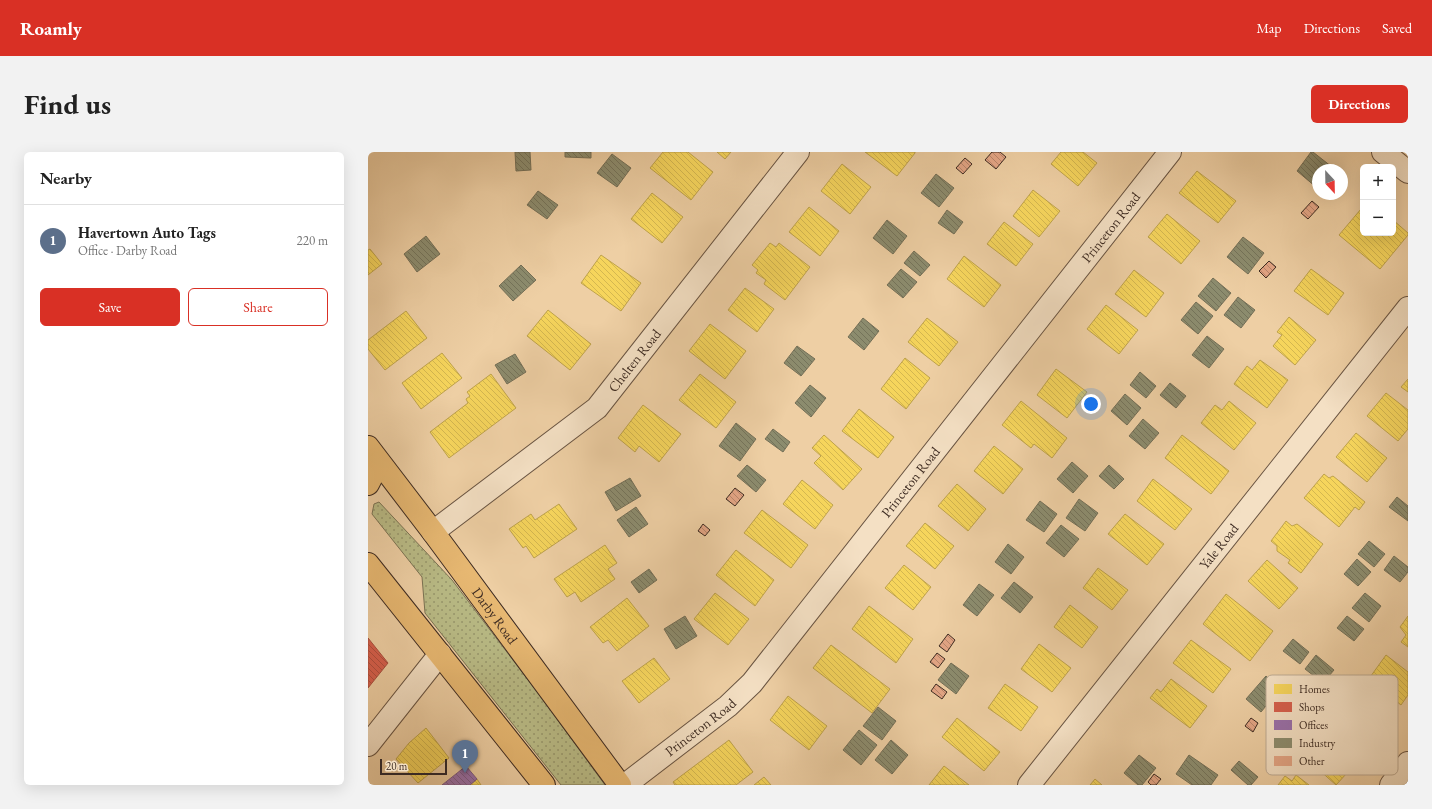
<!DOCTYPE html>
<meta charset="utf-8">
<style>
:root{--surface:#fff;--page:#f2f2f2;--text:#222;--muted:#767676;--line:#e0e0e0;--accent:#d93025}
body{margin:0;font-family:"EB Garamond",serif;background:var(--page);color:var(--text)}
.controls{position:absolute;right:12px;top:12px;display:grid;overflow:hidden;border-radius:6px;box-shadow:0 4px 16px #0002}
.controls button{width:36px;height:36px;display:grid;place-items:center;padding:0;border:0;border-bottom:1px solid var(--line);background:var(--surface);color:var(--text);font:20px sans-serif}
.compass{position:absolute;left:944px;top:12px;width:36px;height:36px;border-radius:50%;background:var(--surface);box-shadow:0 4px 16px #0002;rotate:158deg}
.scale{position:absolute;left:12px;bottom:10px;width:67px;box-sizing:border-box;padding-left:4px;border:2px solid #3d2b22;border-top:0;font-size:11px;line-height:14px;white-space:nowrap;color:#3d2b22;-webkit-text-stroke:3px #f4e0c4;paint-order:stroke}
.you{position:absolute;left:723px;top:252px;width:14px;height:14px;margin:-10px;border:3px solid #fff;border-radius:50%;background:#1a73e8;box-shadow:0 0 0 6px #1a73e833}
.badge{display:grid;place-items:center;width:26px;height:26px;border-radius:50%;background:var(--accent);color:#fff;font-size:13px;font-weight:700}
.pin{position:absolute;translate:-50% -33px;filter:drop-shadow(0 1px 2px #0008)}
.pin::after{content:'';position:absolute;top:21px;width:14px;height:12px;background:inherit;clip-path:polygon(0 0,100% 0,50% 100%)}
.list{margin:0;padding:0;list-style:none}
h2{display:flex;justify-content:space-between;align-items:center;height:52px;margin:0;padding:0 16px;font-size:17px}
h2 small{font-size:13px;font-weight:400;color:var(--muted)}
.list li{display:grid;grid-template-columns:26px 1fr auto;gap:12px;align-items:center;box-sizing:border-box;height:72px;padding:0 16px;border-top:1px solid var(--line)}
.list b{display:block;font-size:15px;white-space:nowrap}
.list p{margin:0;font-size:13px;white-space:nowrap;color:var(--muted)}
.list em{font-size:13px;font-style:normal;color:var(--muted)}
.actions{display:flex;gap:8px;padding:12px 16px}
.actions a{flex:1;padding:9px 0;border:1px solid var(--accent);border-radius:6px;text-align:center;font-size:14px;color:var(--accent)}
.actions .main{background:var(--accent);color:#fff}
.map{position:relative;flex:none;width:1040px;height:633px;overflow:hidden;border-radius:6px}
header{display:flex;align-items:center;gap:24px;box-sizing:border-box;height:56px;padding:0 20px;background:var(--accent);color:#fff}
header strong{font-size:19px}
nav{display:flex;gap:22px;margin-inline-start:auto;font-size:14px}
.intro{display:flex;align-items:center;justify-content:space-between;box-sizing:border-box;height:96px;padding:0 24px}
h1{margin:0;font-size:28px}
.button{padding:10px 18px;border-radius:6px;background:var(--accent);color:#fff;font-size:14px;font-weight:700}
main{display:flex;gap:24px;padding:0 24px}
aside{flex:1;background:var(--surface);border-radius:6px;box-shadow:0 4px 16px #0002}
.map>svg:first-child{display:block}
.grass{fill:url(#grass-dots);stroke:#7b7354}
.homes{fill:url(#homes-back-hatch);stroke:#bea24b}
.shops{fill:url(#shops-back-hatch);stroke:#a85040}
.offices{fill:url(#offices-back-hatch);stroke:#7d5b82}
.industry{fill:url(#industry-back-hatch);stroke:#746f57}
.building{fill:url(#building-back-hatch);stroke:#3d2b22}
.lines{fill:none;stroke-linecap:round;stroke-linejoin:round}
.minor-casing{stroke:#695442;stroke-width:24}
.major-casing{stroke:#3d2b22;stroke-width:24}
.minor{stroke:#f4e0c4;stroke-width:22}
.major{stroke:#e7b872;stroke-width:22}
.labels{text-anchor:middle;stroke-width:4;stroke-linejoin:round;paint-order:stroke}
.street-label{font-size:14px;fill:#3d2b22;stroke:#f4e0c4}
.key{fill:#f4e0c4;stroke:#bdaa93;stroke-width:1}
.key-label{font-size:11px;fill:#3d2b22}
</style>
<header>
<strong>Roamly</strong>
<nav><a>Map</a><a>Directions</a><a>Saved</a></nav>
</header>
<div class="intro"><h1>Find us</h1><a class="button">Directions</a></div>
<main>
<aside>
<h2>Nearby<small></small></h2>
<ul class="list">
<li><span class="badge" style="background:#5c6f8a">1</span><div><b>Havertown Auto Tags</b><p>Office · Darby Road</p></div><em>220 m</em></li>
</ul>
<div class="actions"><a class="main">Save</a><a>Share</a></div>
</aside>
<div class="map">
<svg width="1040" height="633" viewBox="0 0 1040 633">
<defs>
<pattern id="grass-dots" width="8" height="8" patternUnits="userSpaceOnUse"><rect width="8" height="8" fill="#b9bb86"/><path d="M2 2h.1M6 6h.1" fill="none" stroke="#98986d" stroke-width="1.8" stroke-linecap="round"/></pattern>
<pattern id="homes-back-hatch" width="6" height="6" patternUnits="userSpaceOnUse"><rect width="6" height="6" fill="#f6d55c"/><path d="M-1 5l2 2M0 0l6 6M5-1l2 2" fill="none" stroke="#d4b750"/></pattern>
<pattern id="shops-back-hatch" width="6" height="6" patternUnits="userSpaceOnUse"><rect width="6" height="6" fill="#d6604d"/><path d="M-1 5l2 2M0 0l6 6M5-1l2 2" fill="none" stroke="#af4f40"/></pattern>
<pattern id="offices-back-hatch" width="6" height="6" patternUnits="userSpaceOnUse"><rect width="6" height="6" fill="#9970ab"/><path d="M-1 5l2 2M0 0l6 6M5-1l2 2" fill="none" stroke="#7e5c8b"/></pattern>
<pattern id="industry-back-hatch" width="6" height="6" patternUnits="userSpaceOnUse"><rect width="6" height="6" fill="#8c8c6e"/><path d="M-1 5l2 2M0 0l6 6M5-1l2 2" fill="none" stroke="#74735a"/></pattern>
<pattern id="building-back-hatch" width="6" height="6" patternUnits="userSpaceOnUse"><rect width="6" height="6" fill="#e4a686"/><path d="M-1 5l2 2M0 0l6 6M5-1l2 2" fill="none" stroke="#ba876d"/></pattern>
</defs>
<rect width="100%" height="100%" fill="#eecfa4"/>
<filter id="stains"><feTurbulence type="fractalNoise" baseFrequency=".005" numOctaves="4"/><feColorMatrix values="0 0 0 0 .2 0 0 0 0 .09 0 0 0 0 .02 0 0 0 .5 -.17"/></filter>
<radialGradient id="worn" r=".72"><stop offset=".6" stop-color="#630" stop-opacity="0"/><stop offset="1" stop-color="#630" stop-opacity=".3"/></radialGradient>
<path class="grass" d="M 11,350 L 84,428 L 167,537 L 237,633 L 193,633 L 57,461 L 54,425 L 4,362 L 6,352 Z"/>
<path class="homes" d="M 295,0 L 320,0 L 345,20 L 323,48 L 282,16 Z
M 349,0 L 363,0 L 357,7 Z
M 497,0 L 547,0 L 547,1 L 529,24 Z
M 693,0 L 715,0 L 729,11 L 710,34 L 683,12 Z
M 474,12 L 503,35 L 482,62 L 453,39 Z
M 829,19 L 868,49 L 850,71 L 811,41 Z
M 665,38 L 692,59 L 671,85 L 645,64 Z
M 284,41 L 315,65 L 294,91 L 263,67 Z
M 441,55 L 471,79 L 452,104 L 421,80 Z
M 993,57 L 995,59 L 995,81 L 1025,81 L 1025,68 L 1040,81 L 1040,83 L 1012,117 L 971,83 Z
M 799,62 L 832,89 L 813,112 L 780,85 Z
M 636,70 L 665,92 L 648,114 L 619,92 Z
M 402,91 L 408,95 L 411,91 L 442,115 L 417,148 L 396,132 L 398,128 L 388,121 L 390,118 L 384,113 Z
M 2,97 L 14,112 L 0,123 L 0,98 Z
M 233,103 L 273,131 L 253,159 L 213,131 Z
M 596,104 L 633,133 L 616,155 L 579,127 Z
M 943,117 L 976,141 L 960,163 L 926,139 Z
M 766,118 L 796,141 L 778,165 L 747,142 Z
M 377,136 L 406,157 L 389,180 L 360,158 Z
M 738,153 L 770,178 L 751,202 L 719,177 Z
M 180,158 L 223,192 L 202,218 L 159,184 Z
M 38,159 L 59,186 L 17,218 L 0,197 L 0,188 Z
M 921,165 L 948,188 L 927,213 L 905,194 L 914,183 L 909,180 Z
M 559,166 L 590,190 L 571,214 L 540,190 Z
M 342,172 L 378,199 L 357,227 L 321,199 Z
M 74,201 L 94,226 L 53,257 L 34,231 Z
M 537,206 L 562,226 L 538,257 L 513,237 Z
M 892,208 L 920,228 L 899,256 L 866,232 L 879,214 L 884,218 Z
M 688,217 L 719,240 L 699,266 L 669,243 Z
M 123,222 L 148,256 L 81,306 L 62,280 L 100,251 L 98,247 L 102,244 L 99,240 Z
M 332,222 L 368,250 L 348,276 L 311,248 Z
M 1040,227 L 1040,240 L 1033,235 Z
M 1018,241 L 1040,258 L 1040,277 L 1030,289 L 999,264 Z
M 653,249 L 699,286 L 684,306 L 666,292 L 663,296 L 634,273 Z
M 861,249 L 888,271 L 866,298 L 833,271 L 847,253 L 854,258 Z
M 275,253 L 313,282 L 291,310 L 271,294 L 267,300 L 250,286 Z
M 491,257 L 526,285 L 510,306 L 474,279 Z
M 988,281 L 1019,306 L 999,330 L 968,305 Z
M 456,283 L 494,317 L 475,338 L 446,311 L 453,304 L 444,296 Z
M 814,283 L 861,319 L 843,342 L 797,306 Z
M 626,294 L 655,317 L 635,342 L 606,319 Z
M 956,322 L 961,326 L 965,324 L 997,350 L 991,358 L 987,355 L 971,375 L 936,346 Z
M 785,327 L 824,357 L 807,378 L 769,349 Z
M 434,328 L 465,353 L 447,377 L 415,352 Z
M 589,332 L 618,357 L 600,379 L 570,354 Z
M 191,352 L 209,377 L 166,406 L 158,394 L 155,396 L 141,377 L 163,362 L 167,368 Z
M 394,358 L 440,393 L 423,416 L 376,381 Z
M 757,362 L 796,392 L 779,413 L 740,382 Z
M 918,369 L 924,374 L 929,372 L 955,392 L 933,421 L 920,411 L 922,408 L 909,399 L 909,394 L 903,389 Z
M 557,371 L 586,394 L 567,417 L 538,394 Z
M 237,393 L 249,411 L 240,417 L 247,427 L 213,450 L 207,440 L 199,445 L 186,427 Z
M 368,398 L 406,428 L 387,454 L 348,423 Z
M 899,408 L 930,436 L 911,457 L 880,429 Z
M 536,413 L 563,435 L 545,458 L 517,436 Z
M 730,416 L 760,438 L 744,458 L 715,436 Z
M 347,441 L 381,467 L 360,493 L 326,467 Z
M 858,442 L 905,479 L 882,509 L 835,472 Z
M 259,446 L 281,474 L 249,499 L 240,488 L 235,491 L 222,475 Z
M 702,453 L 730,475 L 714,496 L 686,475 Z
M 501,454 L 545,487 L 528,511 L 484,477 Z
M 1040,464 L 1040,495 L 1033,490 L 1038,483 L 1032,475 Z
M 823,488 L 863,517 L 845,541 L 805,511 Z
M 671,492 L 703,516 L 684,540 L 653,517 Z
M 463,493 L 522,537 L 504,561 L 445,516 Z
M 1018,503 L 1040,520 L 1040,543 L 1033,553 L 1000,528 Z
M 286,506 L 302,527 L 271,551 L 254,529 Z
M 803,527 L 839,554 L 822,576 L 782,546 L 789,537 L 793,540 Z
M 637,532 L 670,555 L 653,579 L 620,556 Z
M 420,544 L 459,574 L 441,598 L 402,568 Z
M 589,566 L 632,600 L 616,619 L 574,585 Z
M 952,575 L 990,609 L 968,633 L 939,607 L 945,600 L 936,592 Z
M 58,576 L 81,606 L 50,631 L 28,607 L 41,591 Z
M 361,588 L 385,620 L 368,633 L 307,633 L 305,630 Z
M 576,614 L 601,633 L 561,633 Z
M 928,623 L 941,633 L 910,633 L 917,624 L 924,629 Z
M 396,625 L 403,633 L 386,633 Z
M 109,627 L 113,633 L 102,633 Z
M 727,627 L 734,633 L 722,633 Z"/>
<path class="shops" d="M 0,486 L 20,511 L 0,536 Z"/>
<path class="offices" d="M 98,614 L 109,627 L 102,633 L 74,633 Z"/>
<path class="industry" d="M 147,0 L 162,0 L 163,18 L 148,19 Z
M 197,0 L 223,0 L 223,6 L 197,5 Z
M 943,0 L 945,0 L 964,15 L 962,18 L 950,18 L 950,32 L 948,35 L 929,19 Z
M 244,2 L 263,16 L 249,35 L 229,21 Z
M 568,22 L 586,36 L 571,55 L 553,41 Z
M 170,39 L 190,53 L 179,67 L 159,53 Z
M 579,58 L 595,70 L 586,82 L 570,71 Z
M 519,68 L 539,84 L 525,102 L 505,86 Z
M 58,84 L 72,102 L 49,120 L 36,102 Z
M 875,85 L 896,101 L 880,122 L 859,105 Z
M 546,99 L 562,113 L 552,124 L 536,111 Z
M 153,113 L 168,128 L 145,149 L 131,134 Z
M 533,117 L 549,130 L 535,146 L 519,133 Z
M 845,126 L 863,141 L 848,159 L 830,144 Z
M 870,145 L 887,158 L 873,176 L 856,163 Z
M 828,150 L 845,164 L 830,182 L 813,168 Z
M 495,166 L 511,179 L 496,198 L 480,185 Z
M 839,184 L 856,197 L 841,216 L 824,203 Z
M 429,194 L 447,207 L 433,224 L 416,211 Z
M 147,202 L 158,220 L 139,232 L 127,213 Z
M 772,220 L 788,234 L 778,246 L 762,233 Z
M 802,231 L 818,244 L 808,256 L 792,243 Z
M 442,233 L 458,246 L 443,265 L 427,251 Z
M 757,242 L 773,256 L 759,273 L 743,259 Z
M 775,267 L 791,281 L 777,297 L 761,284 Z
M 368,271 L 388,287 L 372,309 L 351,294 Z
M 405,277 L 422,290 L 415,300 L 397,287 Z
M 704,310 L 720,324 L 705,341 L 689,327 Z
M 379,313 L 398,328 L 388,340 L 369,324 Z
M 741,313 L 756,327 L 746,337 L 731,324 Z
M 262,326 L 273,344 L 248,359 L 237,340 Z
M 1029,345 L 1040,354 L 1040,369 L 1021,355 Z
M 711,347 L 730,361 L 717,379 L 698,366 Z
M 672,349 L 689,362 L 676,380 L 658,368 Z
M 268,355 L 280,372 L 261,385 L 249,368 Z
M 693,373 L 711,387 L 696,405 L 678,391 Z
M 1001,389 L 1017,402 L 1006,415 L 990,402 Z
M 640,392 L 656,405 L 643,422 L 627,410 Z
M 1026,404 L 1040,415 L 1040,420 L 1032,430 L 1016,418 Z
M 989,407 L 1003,420 L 990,434 L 976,422 Z
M 281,417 L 289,428 L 271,441 L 263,430 Z
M 646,430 L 665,445 L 652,461 L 633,446 Z
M 611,432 L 626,443 L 609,464 L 595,453 Z
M 997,441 L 1013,454 L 1001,470 L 984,456 Z
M 317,464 L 329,484 L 308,497 L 296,477 Z
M 979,464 L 996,477 L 986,489 L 969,476 Z
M 925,487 L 941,500 L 932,512 L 915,499 Z
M 948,503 L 966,518 L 955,531 L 937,517 Z
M 583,511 L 601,524 L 588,542 L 570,528 Z
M 898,524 L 912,537 L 893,560 L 878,547 Z
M 510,555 L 528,569 L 514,588 L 495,574 Z
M 491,578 L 509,593 L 493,613 L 475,598 Z
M 523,588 L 540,603 L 524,622 L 507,608 Z
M 771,603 L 788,616 L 774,633 L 770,633 L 756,621 Z
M 821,603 L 850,623 L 843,633 L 824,633 L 808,622 Z
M 871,609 L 890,625 L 883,633 L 880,633 L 863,618 Z"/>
<path class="building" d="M 624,0 L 632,0 L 638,5 L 628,17 L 617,8 Z
M 597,6 L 604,12 L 595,22 L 588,16 Z
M 944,49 L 951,55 L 940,67 L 933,61 Z
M 901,109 L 908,115 L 898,126 L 891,119 Z
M 367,336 L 376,343 L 367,354 L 358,347 Z
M 335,372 L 342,378 L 337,384 L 330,379 Z
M 580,482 L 587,488 L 579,500 L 571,494 Z
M 569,501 L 577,507 L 570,516 L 562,510 Z
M 568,532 L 579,540 L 574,547 L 563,539 Z
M 883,566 L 890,571 L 885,580 L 877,574 Z
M 786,622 L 793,627 L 788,633 L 783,633 L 780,630 Z"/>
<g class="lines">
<defs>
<g id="minor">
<path d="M 1015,0 L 1040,20"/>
<path id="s1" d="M 65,380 L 229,256 L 430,0"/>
<path d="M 0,593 L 72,502"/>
<path id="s2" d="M 257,633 L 360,554 L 384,531 L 802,0"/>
<path id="s3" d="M 661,633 L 1040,156"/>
<path d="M 1023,633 L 1040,611"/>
</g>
<g id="major">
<path id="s4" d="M 0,295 L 65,380 L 252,633"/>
<path d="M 0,332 L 11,311"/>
<path d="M 0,412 L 176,633"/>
</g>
</defs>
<use href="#minor" class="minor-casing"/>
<use href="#major" class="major-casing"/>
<use href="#minor" class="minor"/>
<use href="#major" class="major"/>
</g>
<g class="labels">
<g class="street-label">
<text dy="5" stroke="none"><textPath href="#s2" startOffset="743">Princeton Road</textPath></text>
<text dy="5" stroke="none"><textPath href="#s1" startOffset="266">Chelten Road</textPath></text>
<text dy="5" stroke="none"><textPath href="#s2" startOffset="419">Princeton Road</textPath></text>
<text dy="5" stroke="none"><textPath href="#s3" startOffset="305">Yale Road</textPath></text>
<text dy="5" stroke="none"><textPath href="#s4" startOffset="211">Darby Road</textPath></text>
<text dy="5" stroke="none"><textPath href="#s2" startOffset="95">Princeton Road</textPath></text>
</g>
</g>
<rect x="898" y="523" width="132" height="100" rx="6" class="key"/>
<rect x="906" y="532" width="18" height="10" fill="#f6d55c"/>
<rect x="906" y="550" width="18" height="10" fill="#d6604d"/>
<rect x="906" y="568" width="18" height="10" fill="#9970ab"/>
<rect x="906" y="586" width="18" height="10" fill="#8c8c6e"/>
<rect x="906" y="604" width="18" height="10" fill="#e4a686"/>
<g class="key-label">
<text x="931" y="541">Homes</text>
<text x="931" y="559">Shops</text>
<text x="931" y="577">Offices</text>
<text x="931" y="595">Industry</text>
<text x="931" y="613">Other</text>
</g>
<rect width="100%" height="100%" filter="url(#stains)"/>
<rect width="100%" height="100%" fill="url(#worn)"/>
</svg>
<div class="controls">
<button>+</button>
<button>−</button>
</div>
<svg class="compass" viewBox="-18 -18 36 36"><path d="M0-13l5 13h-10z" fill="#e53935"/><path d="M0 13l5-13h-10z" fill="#767676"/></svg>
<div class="scale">20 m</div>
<div class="you"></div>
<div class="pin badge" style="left:97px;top:621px;background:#5c6f8a">1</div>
</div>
</main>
